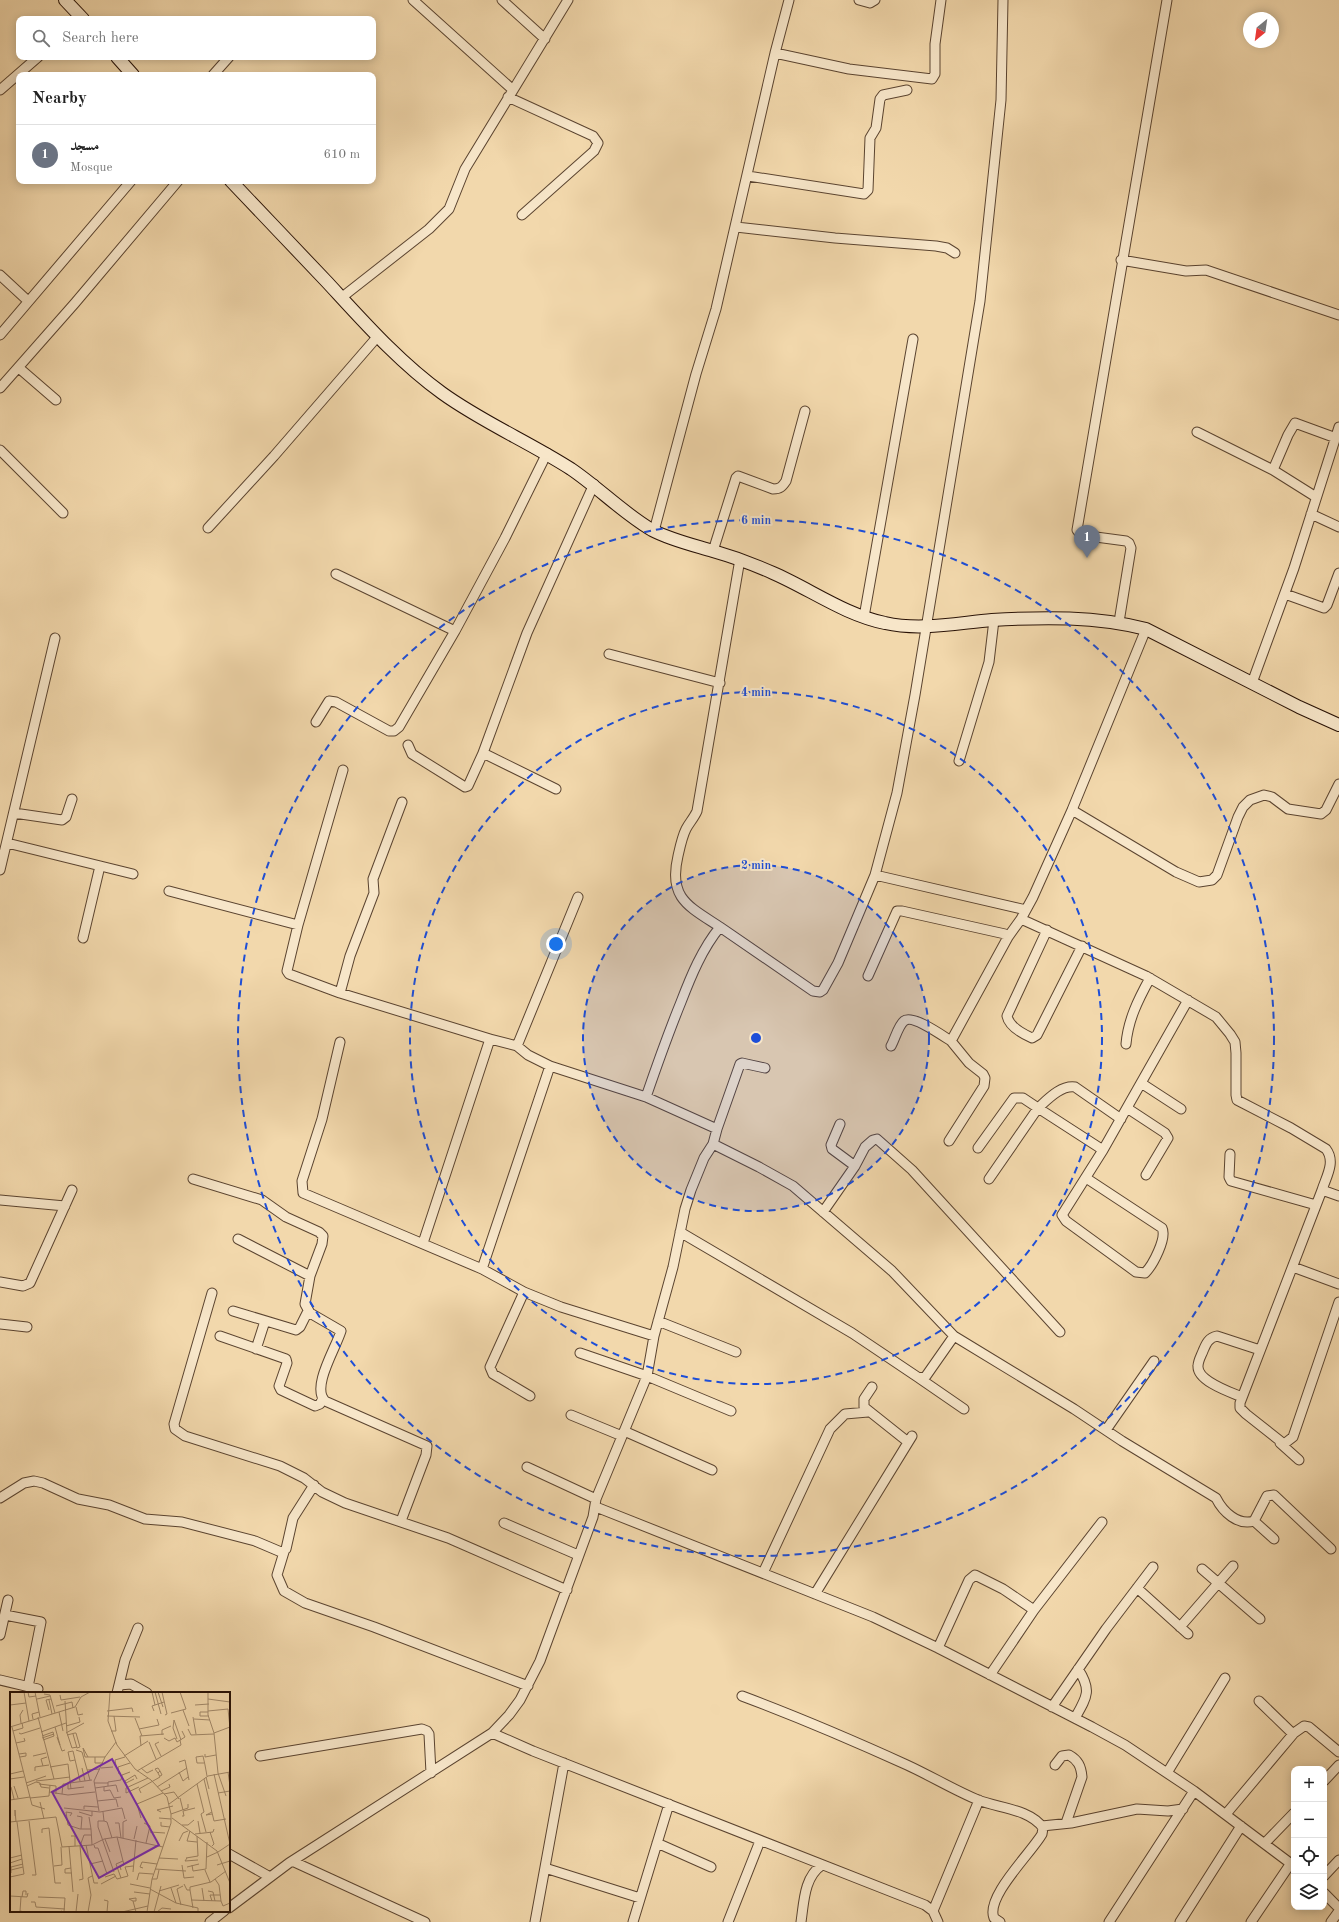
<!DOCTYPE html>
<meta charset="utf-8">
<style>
:root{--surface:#fff;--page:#f6f6f6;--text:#222;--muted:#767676;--line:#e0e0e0;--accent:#8f2418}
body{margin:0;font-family:"Old Standard TT",Amiri,serif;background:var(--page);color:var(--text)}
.controls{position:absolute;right:12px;bottom:12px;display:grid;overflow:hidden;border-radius:8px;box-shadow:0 2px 10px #0003}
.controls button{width:36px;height:36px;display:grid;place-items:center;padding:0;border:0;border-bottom:1px solid var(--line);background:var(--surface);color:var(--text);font:20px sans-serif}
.compass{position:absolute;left:1243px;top:12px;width:36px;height:36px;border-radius:50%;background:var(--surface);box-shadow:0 2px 10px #0003;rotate:209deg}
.you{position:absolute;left:556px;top:944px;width:14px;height:14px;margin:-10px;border:3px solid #fff;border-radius:50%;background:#1a73e8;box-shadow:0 0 0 6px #1a73e833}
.badge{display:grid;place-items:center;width:26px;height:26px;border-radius:50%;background:var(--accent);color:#fff;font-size:13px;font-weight:700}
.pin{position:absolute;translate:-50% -33px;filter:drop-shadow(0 1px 2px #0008)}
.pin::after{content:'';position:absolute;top:21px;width:14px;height:12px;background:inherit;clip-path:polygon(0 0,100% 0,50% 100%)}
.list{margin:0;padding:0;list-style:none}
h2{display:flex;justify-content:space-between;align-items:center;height:52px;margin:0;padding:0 16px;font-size:17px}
h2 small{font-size:13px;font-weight:400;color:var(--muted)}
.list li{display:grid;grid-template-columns:26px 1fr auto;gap:12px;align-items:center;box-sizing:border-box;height:60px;padding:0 16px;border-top:1px solid var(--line)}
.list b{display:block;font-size:15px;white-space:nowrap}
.list p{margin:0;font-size:13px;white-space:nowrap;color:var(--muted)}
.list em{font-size:13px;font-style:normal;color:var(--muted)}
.icon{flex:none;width:22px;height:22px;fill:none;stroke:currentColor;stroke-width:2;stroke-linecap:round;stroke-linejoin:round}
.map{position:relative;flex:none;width:1339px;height:1922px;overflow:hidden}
.search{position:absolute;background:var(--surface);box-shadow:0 2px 10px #0003;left:16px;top:16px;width:360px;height:44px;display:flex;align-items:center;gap:10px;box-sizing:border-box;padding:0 14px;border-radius:8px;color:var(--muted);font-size:15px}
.panel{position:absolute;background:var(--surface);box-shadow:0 2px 10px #0003;left:16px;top:72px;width:360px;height:112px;border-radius:8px}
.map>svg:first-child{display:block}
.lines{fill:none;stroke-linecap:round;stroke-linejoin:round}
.minor-casing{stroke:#5b4430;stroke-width:11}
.secondary-casing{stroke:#291206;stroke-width:14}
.minor{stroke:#f7e6c9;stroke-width:9}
.secondary{stroke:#f7e6c9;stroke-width:12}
.ring{fill:none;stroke:#1d4ed8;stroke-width:2;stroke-dasharray:7 5}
.inset-road{fill:none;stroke:#a2896a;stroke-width:1}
.view{fill:#7b2cbf;fill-opacity:0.15;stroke:#7b2cbf;stroke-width:2}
.inset-edge{fill:none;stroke:#291206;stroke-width:2}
.centre{fill:#1d4ed8;stroke:#f7e6c9;stroke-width:2}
.ring-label{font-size:12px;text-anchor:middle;font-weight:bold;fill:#1d4ed8;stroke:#f7e6c9;stroke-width:4;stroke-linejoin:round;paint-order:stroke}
</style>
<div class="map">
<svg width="1339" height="1922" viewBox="0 0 1339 1922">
<rect width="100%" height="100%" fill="#f2d8ac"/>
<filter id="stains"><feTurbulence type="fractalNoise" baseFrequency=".005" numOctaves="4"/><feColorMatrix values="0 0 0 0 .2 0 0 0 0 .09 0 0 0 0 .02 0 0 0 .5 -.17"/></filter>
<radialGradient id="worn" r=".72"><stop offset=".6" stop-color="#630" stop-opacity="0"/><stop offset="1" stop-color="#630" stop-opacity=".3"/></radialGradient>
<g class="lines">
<defs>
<path id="minor" d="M 413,0 L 513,90
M 502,0 L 545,39
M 859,0 L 870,3 L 875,0
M 775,53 L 849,69 L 932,79 L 935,74 L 935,44 L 941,0
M 213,75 L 229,57
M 0,90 L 38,57
M 508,97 L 593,136 L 598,143 L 594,151 L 522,215
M 748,176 L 864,194 L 868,190 L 870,138 L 876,128 L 880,99 L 883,95 L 907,90
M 736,227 L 835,238 L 936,246 L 947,248 L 955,253
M 1121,260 L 1186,271 L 1206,270 L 1339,315
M 0,275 L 28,301
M 341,298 L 429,229 L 449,209 L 465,169 L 568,0
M 0,335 L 131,181
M 19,368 L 56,400
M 0,388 L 75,303 L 178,181
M 1197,432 L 1273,470 L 1316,497
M 0,450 L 63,513
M 1273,470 L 1288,435 L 1295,423 L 1336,438
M 1311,514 L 1339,527
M 208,528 L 274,456 L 378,336
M 654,531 L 696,374 L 716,309 L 775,53 L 789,0
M 713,551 L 736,478 L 738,476 L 773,489 C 780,489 782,487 786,481 L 805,411
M 336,574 L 455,631
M 1285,594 L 1324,608 L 1327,605 L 1339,573
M 864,617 L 913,339
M 1119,622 L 1131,548 L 1129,543 L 1126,541 L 1081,535 L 1077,530 L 1167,0
M 1146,629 L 1072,810 L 1033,897 L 1021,919 L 1146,976 L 1216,1017 L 1230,1034 L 1235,1042 L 1236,1053 L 1236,1095 L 1237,1100 L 1291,1128 L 1326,1149 C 1336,1162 1326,1177 1322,1190 L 1240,1403 L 1240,1408 L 1246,1414 L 1284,1444 L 1293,1437 L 1339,1302
M 609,654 L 720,683
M 1252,683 L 1294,568 L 1339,427
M 316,722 L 329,701 L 336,702 L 389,731 L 394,731 L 399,727 L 455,631 L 505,538 L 547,453
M 408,745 L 412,754 L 465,787 L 468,786 L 483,753
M 959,761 L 989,662 L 994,620
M 556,789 L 483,753 L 527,633 L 594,484
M 1072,810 L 1176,872 L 1199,882 L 1212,880 L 1217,875 L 1238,817 L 1243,807 L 1250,800 L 1264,795 L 1272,797 L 1288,809 L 1321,814 L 1326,810 L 1339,784
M 14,813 L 62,820 L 66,817 L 72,799
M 7,843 L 133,874
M 0,870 L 55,638
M 875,875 L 1026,910
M 169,891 L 298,925
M 720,927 C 688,906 668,898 678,856 C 680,847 682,837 686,829 C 689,823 694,818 697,811 L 740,559
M 1047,930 L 1007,1016 C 1009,1026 1023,1034 1032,1038 L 1037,1035 L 1082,946
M 83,938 L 100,866
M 868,976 L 897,911 L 902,911 L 1005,934 L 1008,937
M 340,993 L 350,956 L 374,893 L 373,879 L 402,802
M 340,1042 L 322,1119 L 302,1181 L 303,1193 L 482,1269 L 524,1292 L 561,1307 L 654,1336
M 1126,1044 C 1128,1020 1138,1000 1150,978
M 517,1046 L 578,897
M 891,1046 C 895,1039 898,1026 904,1021 C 912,1014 943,1036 951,1041
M 1141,1083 L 1181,1109
M 646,1097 C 657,1065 668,1034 681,1002 C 691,976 702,949 720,927 L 813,991 L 820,992 L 823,990 L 838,963 L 875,875 L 897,793 L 915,695 L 980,301 L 1001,100 L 1003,0
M 1127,1108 L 1165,1133 L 1168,1138 L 1146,1175
M 840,1124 L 831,1145 L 832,1149 L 855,1166
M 717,1129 L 740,1064 L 742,1063 L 765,1068
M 949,1141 L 984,1086 L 985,1078 L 983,1074 L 969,1063 L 951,1041 L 1008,937 L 1021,919
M 713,1144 L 759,1167 L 793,1186 L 892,1271 L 954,1336 L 1074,1409 L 1122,1441 L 1216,1498 C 1223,1512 1238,1526 1254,1521 L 1274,1539
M 978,1148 L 1014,1098 L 1023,1098 L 1038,1108 C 1048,1099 1061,1085 1075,1087 L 1121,1119
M 1230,1154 L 1229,1177 L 1231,1181 L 1316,1205
M 1086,1178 L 1162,1228 C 1167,1238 1153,1265 1145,1273 L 1136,1272 L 1066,1221 L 1062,1215 L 1103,1150 L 1188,1000
M 193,1179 L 262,1200 L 286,1217 L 319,1232 L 323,1236 L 322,1244 L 310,1276 L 305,1304 L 310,1313 L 341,1331 C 336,1348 311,1387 325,1401 L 427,1446 L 426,1455 L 401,1521
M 989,1179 L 1038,1108 L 1103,1150
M 1322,1190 L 1339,1196
M 0,1200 L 65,1206
M 823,1212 L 855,1166 L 865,1147 L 873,1140 L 877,1139 L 912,1170 L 1060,1332
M 680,1232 L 852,1333 L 919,1378 L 926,1376 L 954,1336
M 238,1239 L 310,1276
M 423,1243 L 490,1039
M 1293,1267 L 1339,1284
M 482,1269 L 550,1066
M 0,1282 L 23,1286 L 30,1283 L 72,1190
M 524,1292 L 490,1367 L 493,1374 L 530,1396
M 212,1293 L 174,1424 L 175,1429 L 185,1436 L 280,1466 L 304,1478 L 322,1492 L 345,1503 L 448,1538 L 567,1590
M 233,1311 L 296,1330 L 300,1327 L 308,1311
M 658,1321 L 736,1352
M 0,1324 L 27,1327
M 220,1336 L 286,1359 L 287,1363 L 279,1386 L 281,1390 L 315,1406 L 320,1404 L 323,1398
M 256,1349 L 265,1321
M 580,1353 L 647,1376 L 731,1411
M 919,1378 L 964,1409
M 872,1387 L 864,1399 L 864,1407 L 908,1442
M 1242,1397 C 1230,1392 1197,1381 1198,1366 C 1198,1361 1201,1356 1203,1351 C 1206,1344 1208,1338 1217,1336 L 1260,1350
M 571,1415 L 622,1436
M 1106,1430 L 1154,1361
M 624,1431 L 712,1470
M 1280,1443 L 1299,1460
M 527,1467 L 596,1499
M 0,1498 L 24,1483 L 34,1481 L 43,1483 L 78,1499 L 109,1505 L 145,1519 L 182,1522 L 255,1541 L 281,1552 L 286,1549 L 293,1518 L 314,1485
M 596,1507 L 873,1617 L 938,1648 L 1092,1727 L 1125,1745 L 1194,1791 L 1294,1866
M 1254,1521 L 1267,1496 L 1274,1495 L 1331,1549
M 504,1523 L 578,1555
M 284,1552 L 277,1575 L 284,1591 L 305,1603 L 374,1627 L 528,1686
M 1202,1569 L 1260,1619
M 763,1573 L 830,1429 L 845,1414 L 868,1412
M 1137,1588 L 1188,1634
M 815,1594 L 912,1436
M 5,1615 L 41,1622 L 28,1687
M 1180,1627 L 1233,1566
M 0,1635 L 8,1600
M 938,1648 L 969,1580 L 975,1575 L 1003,1589 L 1034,1610
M 990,1675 L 1034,1610 L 1102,1522
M 0,1680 L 38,1689
M 119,1685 L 131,1684 L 147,1693
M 117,1693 L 125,1660 L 138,1628
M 742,1696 C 798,1717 852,1740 907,1765 C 931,1776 954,1790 978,1800 C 998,1808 1030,1809 1043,1828 L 1042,1834 C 1032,1852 985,1897 994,1918 L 1000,1922
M 1259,1701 L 1293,1734
M 1052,1707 L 1106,1629 L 1153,1567
M 1075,1718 C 1087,1697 1092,1690 1078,1669
M 492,1733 L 533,1751 L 925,1905 L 933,1911 L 938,1922
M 260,1756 L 422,1729 L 427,1731 L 429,1734 L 431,1773
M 1055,1765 L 1062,1756 L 1069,1755 C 1078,1760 1081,1766 1082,1777 L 1066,1823
M 1167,1773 L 1225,1678
M 1324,1781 L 1339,1765
M 1226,1814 L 1294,1733 L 1304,1726 L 1309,1727 L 1339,1752
M 1042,1826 L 1071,1823 L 1137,1809 L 1168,1811 L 1183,1809
M 657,1843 L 711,1867
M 1265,1843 L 1294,1813
M 229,1854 L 270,1877
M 292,1861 L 425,1922
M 545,1868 L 640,1898
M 1324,1876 L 1339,1860
M 1324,1893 L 1339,1908
M 229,1908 L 289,1863 L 492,1733 L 509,1715 L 520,1700 L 540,1661 L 593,1517 L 596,1499 L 647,1376 L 654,1336 L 673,1267 L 685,1209 L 691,1190 L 704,1158 L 713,1144 L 717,1129 L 646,1097 L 550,1066 L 528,1055 L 517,1046 L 490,1039 L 340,993 L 289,974 L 287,971 L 298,925 L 343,770
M 933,1911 L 979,1800
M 210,1922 L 224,1911
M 535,1922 L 564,1763
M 633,1922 L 669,1804
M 728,1922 L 760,1841
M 801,1922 C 804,1902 804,1877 822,1865
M 1109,1922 L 1194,1791
M 1180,1922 L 1241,1826
M 1251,1922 L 1291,1863
M 1331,1922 L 1339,1911"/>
<path id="secondary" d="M 65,0 L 83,19
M 117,57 L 133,75
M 231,181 C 263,215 295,248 327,282 C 363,321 399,362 442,393 C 482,422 529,442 571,469 C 599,488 623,513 652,530 C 671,540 693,545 713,551 C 734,557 753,564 773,573 C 810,589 845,615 885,623 C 920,631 957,623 992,620 C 1043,617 1096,616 1146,629 L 1299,707 L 1339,725"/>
</defs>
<use href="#minor" class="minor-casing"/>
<use href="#secondary" class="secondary-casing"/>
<use href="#minor" class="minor"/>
<use href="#secondary" class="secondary"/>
</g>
<circle cx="756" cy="1038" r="173" fill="#1d4ed8" fill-opacity=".12"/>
<g class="ring">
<circle cx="756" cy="1038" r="173"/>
<circle cx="756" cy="1038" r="346"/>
<circle cx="756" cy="1038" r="518"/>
</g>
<g transform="translate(10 1692)">
<rect width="220" height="220" fill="#f2d8ac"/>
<path class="inset-road" d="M 14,0 L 19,29M 18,0 L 19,5 L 26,4M 25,0 L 30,25M 100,0 L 98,29 L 107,53 L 125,77 L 141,88 L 157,105 L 161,122 L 161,131 L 142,187 L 137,220M 127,0 L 144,0M 142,0 L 145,13M 145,0 L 151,22M 148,0 L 153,15M 152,0 L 157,22 L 155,23M 198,0 L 198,23 L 204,41M 34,2 L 40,3 L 45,21M 50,3 L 51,8 L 70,5M 27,7 L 40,4M 198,7 L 220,10M 39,8 L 42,22M 55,9 L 57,41 L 62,56 L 67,55M 0,13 L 16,11M 185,13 L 199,12M 46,14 L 62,10 L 63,16M 66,15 L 68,23 L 73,22M 218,17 L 220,36M 39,18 L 36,8 L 41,7M 173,18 L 179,34M 97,19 L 122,16 L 123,20M 144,19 L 142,14 L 154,10M 198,19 L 218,17M 49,20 L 53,39M 198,20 L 190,20 L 190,24 L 199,24M 161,21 L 176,17 L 170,0M 97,24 L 130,25M 28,25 L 44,87 L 60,85M 183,25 L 186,42M 125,26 L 132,44M 23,27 L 22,22 L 29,20M 184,27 L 200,28M 164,28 L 163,36 L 167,47M 164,28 L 171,48M 11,31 L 10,23 L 13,18M 56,34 L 70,30 L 69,25M 0,35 L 65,15 L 71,5 L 80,0M 2,35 L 22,113 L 35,117M 45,35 L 50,53M 129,37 L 149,33 L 147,27M 178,37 L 181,43 L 204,42M 3,39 L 13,36 L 12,31M 101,39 L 106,39 L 104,24M 31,40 L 56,31M 9,41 L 11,42 L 30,36M 56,41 L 74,31M 57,43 L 65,41 L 66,41 L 70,55 L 67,56 L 63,42M 152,43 L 152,38 L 161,34M 32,44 L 43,40 L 44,44 L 33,48M 47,45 L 52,59 L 55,58M 32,46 L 44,42M 154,46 L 159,49 L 165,46 L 167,50 L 175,45 L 172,39M 139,50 L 146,67M 149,50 L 145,52 L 151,64M 6,51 L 15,49 L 14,46M 131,54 L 130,44 L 154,42M 66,58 L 72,60 L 80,88M 9,62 L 16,61 L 16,64 L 10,65M 195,62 L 195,65 L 206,63M 23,64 L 36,61M 114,64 L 138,49M 78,65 L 73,56 L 75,65 L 95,65M 85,65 L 85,71 L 93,71M 65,68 L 60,69 L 58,60 L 63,59 L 70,89M 169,70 L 175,68 L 179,88M 194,71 L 187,71 L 186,65 L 193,64 L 195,73 L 197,84M 33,74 L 31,67 L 37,65M 106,74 L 105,68 L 115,65M 40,75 L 58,72 L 61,97M 72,76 L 75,89M 91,76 L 103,75M 131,76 L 137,81 L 143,78M 77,78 L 90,77M 25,79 L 25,75 L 39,73M 127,79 L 171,53 L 170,48M 169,80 L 173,89 L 178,85M 218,80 L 220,94M 208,81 L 204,41 L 220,35M 208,81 L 216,104M 0,82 L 13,79M 109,82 L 108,75 L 120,71M 204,82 L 220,152M 150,84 L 152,83 L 150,79 L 148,76 L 145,77 L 148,81 L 150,79M 196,85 L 199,97M 0,87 L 14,85M 124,87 L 116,91 L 115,89 L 125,83 L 127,87M 194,87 L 204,129 L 216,127M 26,89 L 44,87M 16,91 L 36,84M 60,91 L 82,88M 84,91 L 98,91M 29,92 L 46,94 L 46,102M 187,92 L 194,120 L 191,122 L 196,140M 4,94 L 8,106M 17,94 L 26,90 L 30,91 L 31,95 L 39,96M 98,94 L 98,90 L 111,88 L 112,83 L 120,80M 1,95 L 4,107M 94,95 L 94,99 L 100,98 L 104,106 L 111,105M 147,95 L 177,76M 85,96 L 106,93 L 108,100M 151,99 L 160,95 L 159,92M 39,100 L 58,103 L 85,100M 116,101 L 116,96 L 138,86M 116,101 L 129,95M 131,101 L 129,97 L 150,85 L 148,81M 208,101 L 220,99M 52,102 L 53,92 L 58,92 L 58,97 L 74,95M 154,102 L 164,100 L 169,107M 20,106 L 39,104 L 40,93M 170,106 L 173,118M 0,108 L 20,105M 87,109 L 106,107 L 108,115M 30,110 L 34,127M 159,112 L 198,84 L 220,80M 54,116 L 90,120 L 112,116 L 115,127M 74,117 L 74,114 L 88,115M 89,119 L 84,89 L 95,65 L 106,50M 69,120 L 82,124 L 82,119M 93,120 L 94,129 L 88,129 L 88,135 L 104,180M 151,120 L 147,118 L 163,114M 202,120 L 196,123 L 202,122M 161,122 L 178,116 L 178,112M 5,124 L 5,118 L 6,130M 60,124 L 62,121 L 56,120 L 58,133 L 70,137 L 81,137 L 82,153M 67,124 L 72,125 L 71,137M 172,124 L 174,124 L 173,119 L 185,116M 79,125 L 81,137M 131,126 L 127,112 L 153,101M 149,126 L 161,127M 162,126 L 207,159 L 220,191M 19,129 L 26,183 L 22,183M 94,129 L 97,130 L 102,146M 188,129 L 190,141M 0,130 L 46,125 L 52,155 L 82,153 L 94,147 L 107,145 L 153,155M 151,130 L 151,134 L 160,135M 105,131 L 109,131 L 111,146M 134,131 L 140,134 L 136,151M 172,133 L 178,133 L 184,128M 180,139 L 177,149 L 187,150M 140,140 L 155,141M 200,140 L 204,152 L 202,154M 32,141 L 32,137 L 39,136 L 45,191 L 51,191M 185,142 L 203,140 L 204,137M 61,144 L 65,144 L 65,154M 107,145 L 114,173 L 110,174 L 111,178M 113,146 L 113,130 L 117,128M 95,147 L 100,160M 124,147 L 127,134M 169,149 L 173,141 L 178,139M 76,153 L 84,191 L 88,191M 84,153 L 85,156 L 88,156 L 97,182M 59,154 L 63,200M 70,154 L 74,143 L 81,143M 208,160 L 220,152M 197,165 L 208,160M 0,166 L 12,163M 149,166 L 168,167M 176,166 L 188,164 L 187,144M 177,166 L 175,169 L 188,168M 0,171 L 12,167M 80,172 L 93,169M 172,173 L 174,186 L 184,185M 182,173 L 183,179 L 196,177 L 197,150M 207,173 L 220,169M 44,174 L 52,173 L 51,155M 177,175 L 189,172M 61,176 L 55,177 L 55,181 L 62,181M 133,176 L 130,175 L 132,170 L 147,172M 145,177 L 176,179M 1,178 L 13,175 L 7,130M 195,178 L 200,190M 123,180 L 126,148M 1,181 L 1,175 L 13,172M 0,185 L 14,182 L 13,175M 95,185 L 104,182 L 107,187 L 118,184 L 115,175 L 123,174M 111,186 L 106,172 L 113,169M 142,187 L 147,187 L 149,178M 205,187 L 209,193 L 211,209M 69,188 L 73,187 L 70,154M 127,188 L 129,181 L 143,182M 91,192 L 106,184M 120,192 L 140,196M 174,192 L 177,198 L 180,198 L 183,216M 161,196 L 166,211M 192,196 L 194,209M 140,197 L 166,211 L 188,216 L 188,220M 180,198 L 180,195 L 201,190 L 216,179M 149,199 L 169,193M 198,199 L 203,200 L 205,209M 124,200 L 140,202M 0,204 L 17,205 L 18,201M 11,205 L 10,219 L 15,220M 12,205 L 13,199 L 16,199 L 16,203M 28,205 L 55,206 L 54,220 L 51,219M 94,208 L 98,209 L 97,220M 181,208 L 211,209 L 213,214 L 220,211M 123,209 L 126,209 L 126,206 L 119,207 L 123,209 L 126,220M 202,209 L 200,203 L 210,203M 21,210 L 25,210 L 26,215 L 55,217M 171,213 L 167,197 L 173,194M 66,220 L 68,202M 78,220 L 81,203 L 78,186 L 82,184M 112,220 L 138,214M 144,220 L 151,194M 147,220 L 152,216 L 161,217"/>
<path class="view" d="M 102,67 L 149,153 L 89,186 L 42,100 Z"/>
<rect width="220" height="220" class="inset-edge"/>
</g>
<circle cx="756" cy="1038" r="6" class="centre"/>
<g class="ring-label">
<text x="756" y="524">6 min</text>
<text x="756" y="696">4 min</text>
<text x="756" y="869">2 min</text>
</g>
<rect width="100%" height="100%" filter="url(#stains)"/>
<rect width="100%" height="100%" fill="url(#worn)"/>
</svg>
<div class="controls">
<button>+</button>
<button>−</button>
<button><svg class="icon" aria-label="locate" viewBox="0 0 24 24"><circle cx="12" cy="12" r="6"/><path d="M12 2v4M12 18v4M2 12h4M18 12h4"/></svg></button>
<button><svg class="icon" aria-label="layers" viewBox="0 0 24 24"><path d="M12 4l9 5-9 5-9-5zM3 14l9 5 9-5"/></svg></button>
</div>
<svg class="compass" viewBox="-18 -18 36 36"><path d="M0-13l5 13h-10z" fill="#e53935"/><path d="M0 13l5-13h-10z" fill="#767676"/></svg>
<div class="you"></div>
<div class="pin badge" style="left:1087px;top:558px;background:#6b7280">1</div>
<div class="search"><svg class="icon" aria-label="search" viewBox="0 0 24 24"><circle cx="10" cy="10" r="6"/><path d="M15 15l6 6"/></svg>Search here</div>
<section class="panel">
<h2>Nearby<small></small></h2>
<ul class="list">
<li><span class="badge" style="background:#6b7280">1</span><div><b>مسجد</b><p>Mosque</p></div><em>610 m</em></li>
</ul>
</section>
</div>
